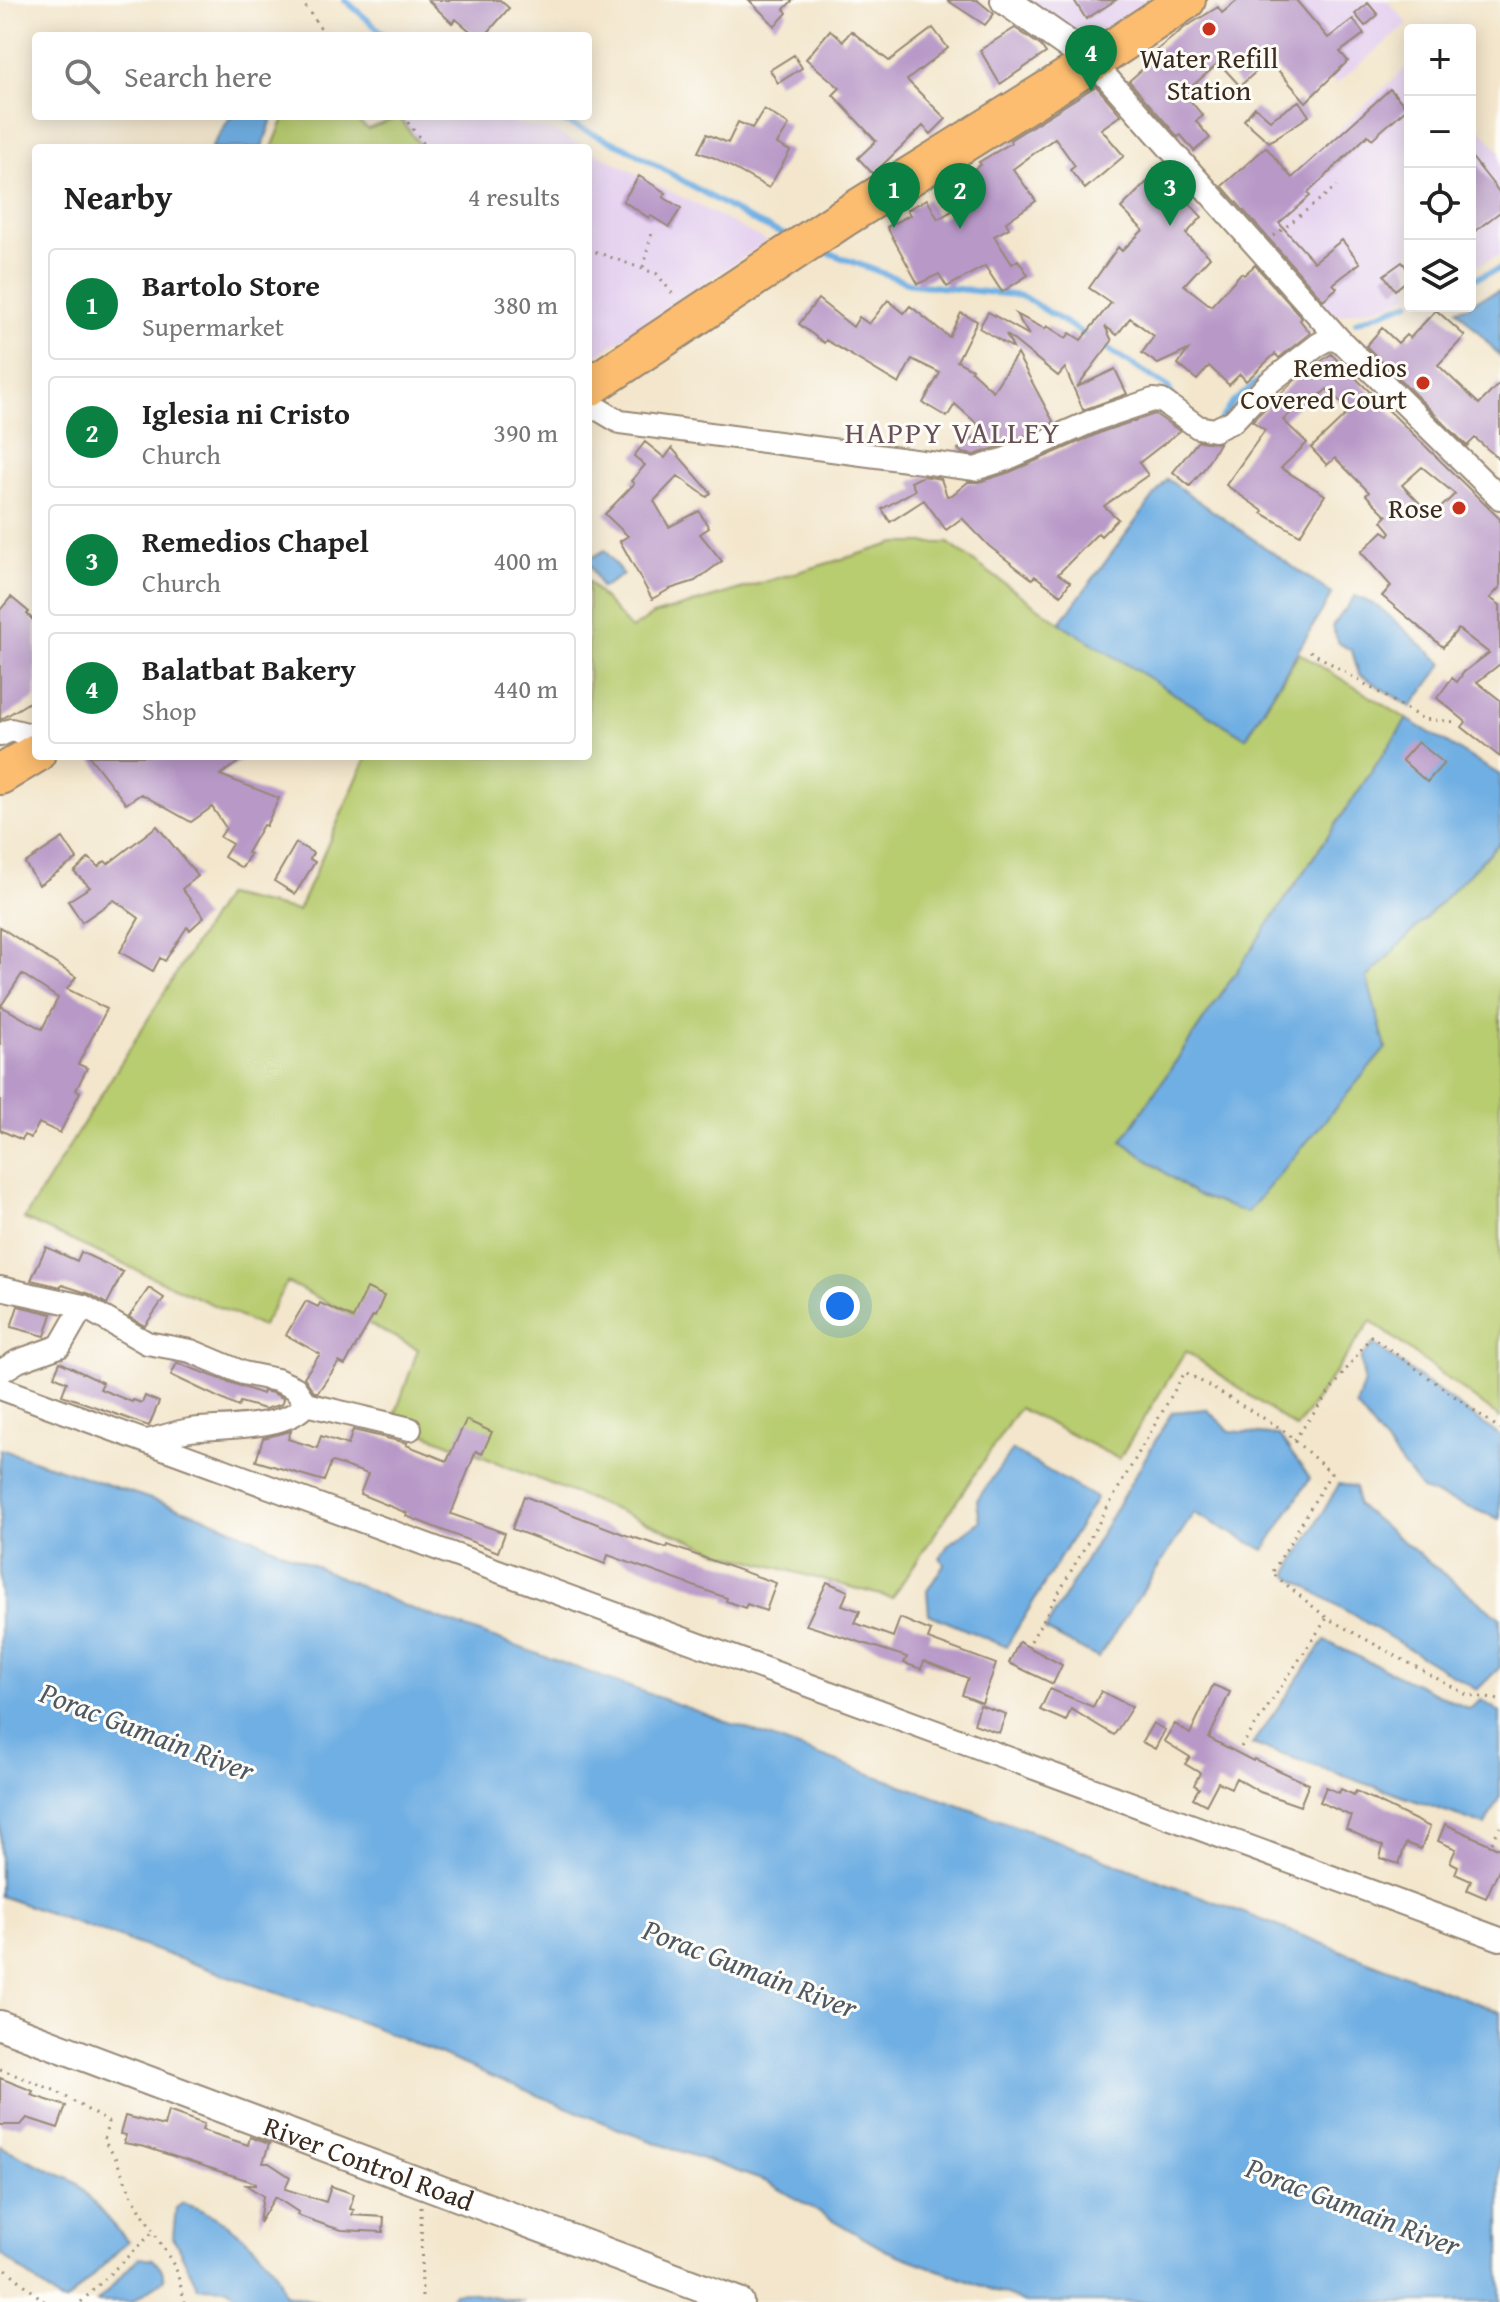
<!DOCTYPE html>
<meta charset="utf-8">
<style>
:root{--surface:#fff;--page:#f2f2f2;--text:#222;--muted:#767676;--line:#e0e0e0;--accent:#0b8043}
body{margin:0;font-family:"Gentium Book Plus",serif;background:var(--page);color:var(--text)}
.controls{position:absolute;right:24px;top:24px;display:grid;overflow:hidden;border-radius:8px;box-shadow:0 4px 20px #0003}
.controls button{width:72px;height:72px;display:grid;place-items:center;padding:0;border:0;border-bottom:2px solid var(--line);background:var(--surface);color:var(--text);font:40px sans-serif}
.you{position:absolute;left:840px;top:1306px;width:28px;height:28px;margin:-20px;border:6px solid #fff;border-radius:50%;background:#1a73e8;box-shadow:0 0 0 12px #1a73e833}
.badge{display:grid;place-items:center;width:52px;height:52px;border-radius:50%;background:var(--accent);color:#fff;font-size:26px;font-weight:700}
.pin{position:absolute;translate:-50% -66px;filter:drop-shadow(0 2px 4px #0008)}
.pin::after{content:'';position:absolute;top:42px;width:28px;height:24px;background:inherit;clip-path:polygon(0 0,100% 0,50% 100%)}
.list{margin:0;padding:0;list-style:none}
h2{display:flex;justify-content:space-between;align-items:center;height:104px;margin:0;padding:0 32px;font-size:34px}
h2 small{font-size:26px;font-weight:400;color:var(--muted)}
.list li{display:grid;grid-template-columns:52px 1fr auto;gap:24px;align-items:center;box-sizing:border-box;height:112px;margin:0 16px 16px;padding:0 16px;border:2px solid var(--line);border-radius:8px}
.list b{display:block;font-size:30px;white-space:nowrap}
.list p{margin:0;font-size:26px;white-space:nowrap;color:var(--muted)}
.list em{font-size:26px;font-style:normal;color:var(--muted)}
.icon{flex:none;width:44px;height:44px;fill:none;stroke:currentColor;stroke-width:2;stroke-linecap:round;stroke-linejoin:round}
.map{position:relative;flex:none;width:1500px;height:2302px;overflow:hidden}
.search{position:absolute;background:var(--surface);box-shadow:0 4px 20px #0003;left:32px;top:32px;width:560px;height:88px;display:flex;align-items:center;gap:20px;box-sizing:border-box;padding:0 28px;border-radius:8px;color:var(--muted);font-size:30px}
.panel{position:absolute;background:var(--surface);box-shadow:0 4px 20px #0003;left:32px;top:144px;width:560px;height:616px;border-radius:8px}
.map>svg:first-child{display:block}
.built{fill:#e6d3f0}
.green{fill:#b8cc70;stroke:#7a7b47;stroke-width:2}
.water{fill:#70afe3;stroke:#566c80;stroke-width:2}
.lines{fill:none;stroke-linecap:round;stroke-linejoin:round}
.stream{stroke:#70afe3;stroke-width:6}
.building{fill:#b898c7;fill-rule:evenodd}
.minor-casing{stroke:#978875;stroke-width:26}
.tertiary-casing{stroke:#978875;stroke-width:32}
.trunk-casing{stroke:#978875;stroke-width:42}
.path{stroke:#978875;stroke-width:3;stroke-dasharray:2 6;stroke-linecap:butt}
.minor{stroke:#fff;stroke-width:22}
.tertiary{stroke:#fff;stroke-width:28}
.trunk{stroke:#fcbd6f;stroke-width:38}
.poi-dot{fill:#c8321e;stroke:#fdfcf7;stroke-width:3}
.labels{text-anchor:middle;stroke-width:6;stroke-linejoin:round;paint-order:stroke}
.poi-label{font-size:28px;fill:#3b2a1e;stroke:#fdfcf7;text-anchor:end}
.street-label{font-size:28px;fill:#3b2a1e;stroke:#fdfcf7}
.neighbourhood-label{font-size:30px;letter-spacing:2px;fill:#675059;stroke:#fdfcf7}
.water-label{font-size:30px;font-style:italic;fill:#4e5963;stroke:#fdfcf7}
</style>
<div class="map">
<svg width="1500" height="2302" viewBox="0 0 1500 2302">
<rect width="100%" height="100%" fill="#fdfcf7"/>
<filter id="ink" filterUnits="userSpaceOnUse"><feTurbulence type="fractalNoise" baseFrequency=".0125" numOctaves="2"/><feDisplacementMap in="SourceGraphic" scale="16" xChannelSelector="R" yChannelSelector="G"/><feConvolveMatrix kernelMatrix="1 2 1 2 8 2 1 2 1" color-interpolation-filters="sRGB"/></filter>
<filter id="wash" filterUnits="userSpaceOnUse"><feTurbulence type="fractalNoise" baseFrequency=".006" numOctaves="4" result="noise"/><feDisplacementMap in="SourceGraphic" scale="32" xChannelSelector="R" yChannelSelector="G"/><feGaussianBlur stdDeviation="1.8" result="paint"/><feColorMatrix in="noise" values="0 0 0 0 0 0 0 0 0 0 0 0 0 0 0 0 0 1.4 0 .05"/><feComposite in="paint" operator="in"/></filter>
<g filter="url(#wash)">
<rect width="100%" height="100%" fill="#f3e6cc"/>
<path class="built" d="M 1013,0 L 1147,0 L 1079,47 Z
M 1266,0 L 1387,0 L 1408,24 L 1336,84 Z
M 1410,64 L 1410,294 L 1386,305 L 1328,317 L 1241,220 Z
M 401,116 L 474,116 L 551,130 L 586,148 L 422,148 L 399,117 Z
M 1470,117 L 1500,152 L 1500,255 L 1470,268 Z
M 588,149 L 767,241 L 588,361 Z"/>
<path class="green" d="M 285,116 L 351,116 L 368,129 L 399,117 L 422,148 L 272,148 Z
M 896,543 L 948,543 L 1060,623 L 1246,738 L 1299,653 L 1407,719 L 1122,1141 L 1194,1194 L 1367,978 L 1500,842 L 1500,1418 L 1371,1321 L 1296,1428 L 1186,1351 L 1119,1459 L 1019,1408 L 892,1598 L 723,1553 L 393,1421 L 418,1349 L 287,1282 L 262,1327 L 24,1219 L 225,895 L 298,911 L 367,756 L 588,756 L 588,581 L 631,629 L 653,615 Z"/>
<path class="water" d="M 231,116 L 273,116 L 262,148 L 211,148 Z
M 1498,291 L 1500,293 L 1500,356 L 1457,309 L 1470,306 L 1470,303 Z
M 1167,479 L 1332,594 L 1246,738 L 1060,623 Z
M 605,550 L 623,575 L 601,588 L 588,560 Z
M 1355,596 L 1378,606 L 1443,664 L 1411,707 L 1359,674 L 1352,651 L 1339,643 L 1332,627 Z
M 1407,719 L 1500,775 L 1500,842 L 1367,978 L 1386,1048 L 1247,1213 L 1194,1194 L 1122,1141 Z
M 1373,1344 L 1500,1436 L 1500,1519 L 1422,1490 L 1356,1406 L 1364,1382 L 1361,1358 Z
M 1206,1409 L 1230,1431 L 1279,1436 L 1310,1478 L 1264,1550 L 1194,1513 L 1098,1658 L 1045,1630 L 1172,1412 Z
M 0,1449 L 208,1518 L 402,1605 L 1060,1842 L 1500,2012 L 1500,2302 L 1025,2302 L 885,2250 L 767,2182 L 626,2132 L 374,2027 L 0,1896 Z
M 1012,1450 L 1096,1498 L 1006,1647 L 929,1614 L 927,1591 L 944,1564 L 940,1557 L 949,1544 L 980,1521 L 977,1500 Z
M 1339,1484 L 1356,1487 L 1357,1505 L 1500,1618 L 1500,1667 L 1477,1690 L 1287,1575 Z
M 1325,1641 L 1469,1709 L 1481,1700 L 1500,1712 L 1500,1796 L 1485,1825 L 1252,1744 Z
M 0,2146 L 77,2183 L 128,2241 L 66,2302 L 61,2302 L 0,2253 Z
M 183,2203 C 221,2215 276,2253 284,2294 L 319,2302 L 243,2302 L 228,2288 L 198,2287 L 173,2237 L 176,2208 Z
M 139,2257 L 153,2259 L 162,2270 L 164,2279 L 132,2302 L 97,2302 Z
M 468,2292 L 524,2302 L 446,2302 L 453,2293 Z"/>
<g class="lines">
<path class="stream" d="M 345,0 L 386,36
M 550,116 L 625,147 L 747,218 L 789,237
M 818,249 L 912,284 L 1022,296 L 1092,339
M 1470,280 L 1500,269
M 1356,322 L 1410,302
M 1101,345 L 1168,387 L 1174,399
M 1221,419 L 1233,402 L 1261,379"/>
</g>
<g id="blocks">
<path class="building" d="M 428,0 L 500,0 L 509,8 L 485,36 L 476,36 L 456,19 L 452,23 Z
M 749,0 L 793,0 L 784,9 L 787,13 L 775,26 Z
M 947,0 L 977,0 L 994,14 L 985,25 Z
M 1074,0 L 1116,0 L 1086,19 Z
M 1238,0 L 1296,0 L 1328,38 L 1353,19 L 1364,34 L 1340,52 L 1348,61 L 1306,102 L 1269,60 L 1240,86 L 1219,63 L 1184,93 L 1203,116 L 1196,121 L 1210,138 L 1194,151 L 1181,135 L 1178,137 L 1129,81 L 1155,58 L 1152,54 L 1184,28 L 1218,7 L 1222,13 Z
M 1368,3 L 1378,15 L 1365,26 L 1355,14 Z
M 933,28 L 948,48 L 907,80 L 946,119 L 931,134 L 923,126 L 873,174 L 858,158 L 876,141 L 833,95 L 840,88 L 806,59 L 830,30 L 843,41 L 851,31 L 889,61 Z
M 1015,28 L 1041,46 L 1046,53 L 1000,84 L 980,50 Z
M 794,55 L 802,68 L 778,83 L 770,70 Z
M 1096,86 L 1121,115 L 1101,129 L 1124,156 L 1085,189 L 1070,170 L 1075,166 L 1055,138 L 1013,169 L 1036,201 L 1006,222 L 1009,228 L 994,236 L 1012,264 L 1018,260 L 1028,275 L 1002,292 L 985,266 L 947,287 L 939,274 L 918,284 L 887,227 L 910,215 L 907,210 L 927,199 L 938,219 L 967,202 L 955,179 L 981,165 L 979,162 L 1011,143 L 1010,140 Z
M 1390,89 L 1407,108 L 1372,139 L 1368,135 L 1308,193 L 1310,196 L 1279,223 L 1314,262 L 1342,240 L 1360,263 L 1333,284 L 1337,288 L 1323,300 L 1222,186 L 1266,147 L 1292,178 Z
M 1299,101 L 1309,116 L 1269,142 L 1244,120 L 1255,107 L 1270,120 Z
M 764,109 L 789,125 L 777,144 L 790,151 L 769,188 L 715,158 L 698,152 L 707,134 L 728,143 L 738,122 L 752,128 Z
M 1470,155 L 1500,193 L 1500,212 L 1470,235 Z
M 1159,170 L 1202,217 L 1186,234 L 1210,257 L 1184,285 L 1211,306 L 1241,273 L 1244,275 L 1255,265 L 1302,318 L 1300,320 L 1310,333 L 1279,358 L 1275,354 L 1246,381 L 1240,374 L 1229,385 L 1209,366 L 1197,380 L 1178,364 L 1188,350 L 1158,364 L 1142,353 L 1154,336 L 1130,318 L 1117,335 L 1105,326 L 1112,341 L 1077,387 L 1115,369 L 1127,394 L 1083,410 L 1065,368 L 1058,376 L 1006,334 L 1013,348 L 979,328 L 988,312 L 1029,335 L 1016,314 L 1045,329 L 1047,326 L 1066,338 L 1070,333 L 1081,340 L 1111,303 L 1089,288 L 1118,247 L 1122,251 L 1143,230 L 1121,208 Z
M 639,176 L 666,193 L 663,197 L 681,208 L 669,227 L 651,216 L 649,218 L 623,201 Z
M 1402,262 L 1410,272 L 1410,278 L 1395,290 L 1384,275 Z
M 818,299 L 853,327 L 859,317 L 869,324 L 888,300 L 904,313 L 910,306 L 949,337 L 961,313 L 977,321 L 957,361 L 972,369 L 971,371 L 993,391 L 1017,354 L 1054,423 L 1001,446 L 974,455 L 962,453 L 958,449 L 984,430 L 955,404 L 947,417 L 923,403 L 940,373 L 912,359 L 899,384 L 826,340 L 824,343 L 799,324 Z
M 1436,310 L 1465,336 L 1438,365 L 1479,404 L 1500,383 L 1500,460 L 1475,438 L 1467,446 L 1366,346 L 1382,328 L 1398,343 L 1406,335 L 1410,338 Z
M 1331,354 L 1500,519 L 1500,587 L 1490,598 L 1500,605 L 1500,664 L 1477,682 L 1500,700 L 1500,757 L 1462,727 L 1466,722 L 1437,698 L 1452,678 L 1457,682 L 1464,672 L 1489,653 L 1458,629 L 1443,647 L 1382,596 L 1391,586 L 1361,552 L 1383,531 L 1389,535 L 1391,532 L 1382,521 L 1387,516 L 1366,495 L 1369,492 L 1335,458 L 1327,465 L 1311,448 L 1350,411 L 1327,389 L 1314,401 L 1309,395 L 1283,420 L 1307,443 L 1281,468 L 1325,495 L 1300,535 L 1262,513 L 1263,511 L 1226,485 L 1265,430 L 1252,421 L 1294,381 ZM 1422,467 L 1455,494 L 1432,516 L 1402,485 Z
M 1155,414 L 1180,431 L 1139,463 L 1148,475 L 1104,506 L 1118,519 L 1101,536 L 1098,533 L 1058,574 L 1070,582 L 1061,595 L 1035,576 L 1032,579 L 1016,567 L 989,546 L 962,518 L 946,530 L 924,500 L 890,522 L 882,509 L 915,490 L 911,482 L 923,476 L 941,479 L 947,496 L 952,495 L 968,482 L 979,482 L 1010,472 L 1104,431 Z
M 1198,441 L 1219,443 L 1204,469 L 1190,486 L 1173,472 Z
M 645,442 L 665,458 L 672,448 L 711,493 L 707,497 L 678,476 L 654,501 L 669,527 L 699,511 L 709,528 L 700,534 L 722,561 L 695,581 L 670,589 L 652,599 L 620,541 L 628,536 L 605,514 L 634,484 L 631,481 L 645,465 L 634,456 Z
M 11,597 L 29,612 L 27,614 L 36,623 L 36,698 L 0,720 L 0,610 Z
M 1418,742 L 1444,763 L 1427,782 L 1402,760 Z
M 89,756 L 247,756 L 220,775 L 279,798 L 266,826 L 263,825 L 247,853 L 250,854 L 242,868 L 224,857 L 232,844 L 220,837 L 226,828 L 212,807 L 191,822 L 141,794 L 126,804 Z
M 157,826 L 198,876 L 182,889 L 204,917 L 190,930 L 187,927 L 165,961 L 160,958 L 153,971 L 120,952 L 139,918 L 114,900 L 82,922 L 68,901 L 90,887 L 74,872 L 89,858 L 98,867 L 105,861 L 108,864 Z
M 63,838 L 77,859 L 39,885 L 25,863 Z
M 296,843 L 313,853 L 310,859 L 315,862 L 295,894 L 274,881 Z
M 0,927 L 76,977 L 67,989 L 107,1009 L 78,1064 L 87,1068 L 76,1090 L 80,1092 L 60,1133 L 39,1123 L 31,1138 L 24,1135 L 22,1140 L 0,1130 ZM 22,974 L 58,998 L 42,1029 L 1,1006 Z
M 46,1247 L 77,1261 L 81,1252 L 123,1272 L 107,1304 L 90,1294 L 62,1285 L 61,1287 L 31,1280 Z
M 149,1288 L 164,1298 L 145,1326 L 129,1317 Z
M 367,1288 L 384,1296 L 375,1317 L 373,1316 L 345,1365 L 339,1362 L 318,1392 L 314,1392 L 304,1377 L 320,1354 L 286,1335 L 306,1301 L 318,1307 L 320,1303 L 353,1318 Z
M 18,1306 L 52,1314 L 45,1336 L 11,1327 Z
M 60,1362 L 103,1383 L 100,1389 L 132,1402 L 133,1400 L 142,1403 L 145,1396 L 159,1402 L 149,1426 L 62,1395 L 67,1382 L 54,1376 Z
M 177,1363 L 262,1394 L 263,1391 L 273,1393 L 283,1398 L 282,1404 L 265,1409 L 240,1402 L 238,1407 L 171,1375 Z
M 466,1420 L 492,1432 L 482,1454 L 476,1451 L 451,1514 L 505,1533 L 498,1552 L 406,1516 L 407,1513 L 360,1494 L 368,1474 L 333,1462 L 331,1463 L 324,1481 L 256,1461 L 263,1438 L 291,1431 L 288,1439 L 317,1448 L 321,1436 L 348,1445 L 353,1430 L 407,1443 L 406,1445 L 447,1461 Z
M 524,1496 L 626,1535 L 667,1548 L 668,1545 L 776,1583 L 766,1611 L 747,1604 L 745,1608 L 726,1601 L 727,1598 L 608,1555 L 605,1564 L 512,1529 Z
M 827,1582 L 848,1591 L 842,1605 L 860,1611 L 855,1623 L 893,1637 L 900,1618 L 931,1631 L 928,1639 L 996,1664 L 982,1703 L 962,1695 L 968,1678 L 924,1661 L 921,1669 L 904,1663 L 907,1657 L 806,1625 Z
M 1019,1642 L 1062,1665 L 1053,1684 L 1009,1663 Z
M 1213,1685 L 1230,1692 L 1209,1738 L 1253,1761 L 1254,1759 L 1309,1784 L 1300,1806 L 1260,1792 L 1236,1778 L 1231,1788 L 1218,1782 L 1206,1805 L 1193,1798 L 1199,1788 L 1194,1785 L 1200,1773 L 1185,1764 L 1190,1757 L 1164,1741 L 1175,1724 L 1190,1734 Z
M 1050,1689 L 1093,1707 L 1101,1691 L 1132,1707 L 1114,1735 L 1071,1709 L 1066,1721 L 1040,1710 Z
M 980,1705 L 1006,1714 L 999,1733 L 974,1724 Z
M 1153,1723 L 1165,1730 L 1155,1749 L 1142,1742 Z
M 1326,1787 L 1339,1793 L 1341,1789 L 1354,1795 L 1356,1791 L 1430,1827 L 1421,1849 L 1406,1843 L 1399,1864 L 1380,1858 L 1383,1846 L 1346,1829 L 1351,1816 L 1320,1802 Z
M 1445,1824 L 1500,1849 L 1500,1867 L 1486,1898 L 1467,1890 L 1471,1881 L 1455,1874 L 1458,1866 L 1450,1862 L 1456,1849 L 1438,1841 Z
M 0,2078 L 33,2091 L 31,2095 L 66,2106 L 58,2128 L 27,2118 L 21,2125 L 0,2125 Z
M 168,2111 L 204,2124 L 202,2130 L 248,2145 L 250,2137 L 269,2144 L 263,2163 L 269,2163 L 290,2177 L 285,2189 L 326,2202 L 331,2186 L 354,2194 L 350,2209 L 354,2210 L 352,2215 L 384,2217 L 383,2232 L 342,2230 L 328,2226 L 297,2215 L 298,2212 L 275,2197 L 259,2223 L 263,2196 L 246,2185 L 256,2185 L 256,2183 L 145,2147 L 124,2143 L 126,2135 L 120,2134 L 125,2116 L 164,2126 Z"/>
</g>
</g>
<g filter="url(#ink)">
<use href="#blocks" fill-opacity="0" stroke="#978875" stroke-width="2"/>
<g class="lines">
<defs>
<path id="minor" d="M 1093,62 L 1339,339 L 1500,498
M 588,403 L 620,422 L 975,469 L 1006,459 L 1099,418 L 1153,400 L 1162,401 L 1198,427 L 1214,430 L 1233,421 L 1270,382 L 1319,344 L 1328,339 L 1341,341
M 0,735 L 11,730 L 31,735 L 36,742
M 0,1288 L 83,1306
M 0,1372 L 18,1361 L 60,1346 L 83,1306 L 147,1343 L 191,1351 L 243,1373 L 277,1380 L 295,1388 L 306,1404
M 0,1388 L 1500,1939
M 147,1441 C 161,1438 176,1432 190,1430 C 220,1426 287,1430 306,1404 L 410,1429"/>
<g id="tertiary">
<path d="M 1005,0 L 1093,62"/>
<path id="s1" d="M 0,2025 L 739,2302"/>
</g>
<path id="trunk" d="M 588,388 L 843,218 L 1093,62 L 1186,0
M 0,775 L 36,753"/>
</defs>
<use href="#minor" class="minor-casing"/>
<use href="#tertiary" class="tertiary-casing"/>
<use href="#trunk" class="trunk-casing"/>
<path class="path" d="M 301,0 L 326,36
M 403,116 L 427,148
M 1274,236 L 1337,186
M 588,249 L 657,274 L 675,297
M 643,267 L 653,229
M 1310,651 L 1423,719 L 1456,722
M 1294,1440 L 1371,1336 L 1500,1429
M 1031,1641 L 1185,1372 L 1282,1429 L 1331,1473 L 1272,1573 L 1327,1618
M 1241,1747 L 1327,1618 L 1467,1695 L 1500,1700
M 1492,1842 L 1500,1827
M 0,2069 L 56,2091 L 108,2122 L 104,2141 L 115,2157 L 131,2194 L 176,2269 L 185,2302
M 421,2207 L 422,2302
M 0,2264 L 45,2302
M 81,2302 L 153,2232"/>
<use href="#minor" class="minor"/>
<use href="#tertiary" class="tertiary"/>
<use href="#trunk" class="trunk"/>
</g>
</g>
<g class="poi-dot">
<circle cx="1209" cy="29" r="8"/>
<circle cx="1423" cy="383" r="8"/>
<circle cx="1459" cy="508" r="8"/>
</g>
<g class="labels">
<g class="poi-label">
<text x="1209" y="68" text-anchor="middle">Water Refill<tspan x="1209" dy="32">Station</tspan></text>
<text x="1407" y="377">Remedios<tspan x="1407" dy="32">Covered Court</tspan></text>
<text x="1443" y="518">Rose</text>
</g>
<g class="street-label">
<text dy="10" stroke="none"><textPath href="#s1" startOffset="394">River Control Road</textPath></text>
</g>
<g class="neighbourhood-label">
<text x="953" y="443">HAPPY VALLEY</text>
</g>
<g class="water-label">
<text transform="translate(147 1732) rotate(21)" y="10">Porac Gumain River</text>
<text transform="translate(750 1969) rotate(21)" y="10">Porac Gumain River</text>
<text transform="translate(1353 2207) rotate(21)" y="10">Porac Gumain River</text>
</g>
</g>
</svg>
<div class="controls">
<button>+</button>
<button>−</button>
<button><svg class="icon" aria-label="locate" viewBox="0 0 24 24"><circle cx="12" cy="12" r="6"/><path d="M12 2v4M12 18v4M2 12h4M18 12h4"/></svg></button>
<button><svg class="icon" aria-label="layers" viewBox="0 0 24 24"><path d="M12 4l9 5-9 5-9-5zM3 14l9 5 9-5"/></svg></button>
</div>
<div class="you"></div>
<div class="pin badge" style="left:894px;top:228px">1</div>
<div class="pin badge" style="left:960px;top:229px">2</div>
<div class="pin badge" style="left:1170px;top:226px">3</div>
<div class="pin badge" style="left:1091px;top:91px">4</div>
<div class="search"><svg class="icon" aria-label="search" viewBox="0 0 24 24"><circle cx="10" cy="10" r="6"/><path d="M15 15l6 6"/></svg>Search here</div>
<section class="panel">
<h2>Nearby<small>4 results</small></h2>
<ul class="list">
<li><span class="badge">1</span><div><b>Bartolo Store</b><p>Supermarket</p></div><em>380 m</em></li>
<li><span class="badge">2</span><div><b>Iglesia ni Cristo</b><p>Church</p></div><em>390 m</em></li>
<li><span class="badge">3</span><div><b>Remedios Chapel</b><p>Church</p></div><em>400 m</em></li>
<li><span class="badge">4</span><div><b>Balatbat Bakery</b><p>Shop</p></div><em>440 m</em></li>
</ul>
</section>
</div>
